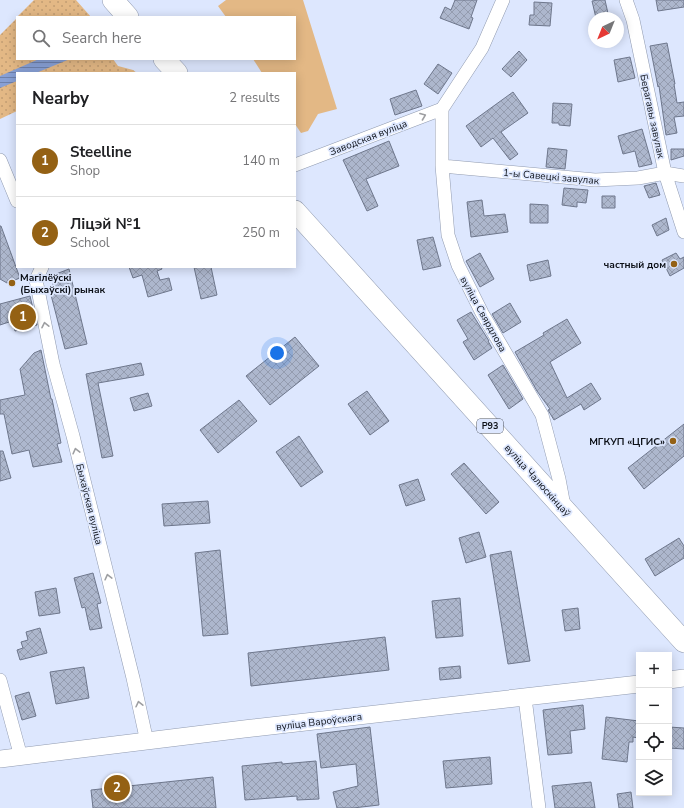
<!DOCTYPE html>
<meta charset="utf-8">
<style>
:root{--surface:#fff;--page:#f2f2f2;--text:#202124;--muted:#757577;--line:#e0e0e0;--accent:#946114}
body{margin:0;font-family:"Nunito Sans",sans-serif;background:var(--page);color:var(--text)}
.controls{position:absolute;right:12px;bottom:12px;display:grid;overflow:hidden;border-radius:0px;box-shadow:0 2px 10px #0003}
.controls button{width:36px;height:36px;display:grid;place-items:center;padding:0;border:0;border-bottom:1px solid var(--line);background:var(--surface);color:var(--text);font:20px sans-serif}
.compass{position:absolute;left:588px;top:12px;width:36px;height:36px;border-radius:50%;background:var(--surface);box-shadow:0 2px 10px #0003;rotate:223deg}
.you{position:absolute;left:277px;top:353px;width:14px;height:14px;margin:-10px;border:3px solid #fff;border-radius:50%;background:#1a73e8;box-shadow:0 0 0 6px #1a73e833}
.badge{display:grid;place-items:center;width:26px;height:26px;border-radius:50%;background:var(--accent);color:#fff;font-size:13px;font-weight:700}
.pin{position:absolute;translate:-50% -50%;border:2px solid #fff;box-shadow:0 1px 4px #0006}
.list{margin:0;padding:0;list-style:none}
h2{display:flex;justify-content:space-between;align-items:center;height:52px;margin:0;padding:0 16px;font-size:17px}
h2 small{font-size:13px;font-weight:400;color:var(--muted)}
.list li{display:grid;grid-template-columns:26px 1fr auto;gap:12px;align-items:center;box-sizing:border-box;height:72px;padding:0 16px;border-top:1px solid var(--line)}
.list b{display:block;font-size:15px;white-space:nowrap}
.list p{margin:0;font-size:13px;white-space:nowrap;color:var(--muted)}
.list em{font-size:13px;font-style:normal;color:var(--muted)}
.icon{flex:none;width:22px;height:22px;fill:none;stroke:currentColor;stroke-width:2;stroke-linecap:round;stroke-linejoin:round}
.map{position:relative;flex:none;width:684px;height:808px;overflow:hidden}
.search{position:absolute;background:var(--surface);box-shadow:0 2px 10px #0003;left:16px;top:16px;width:280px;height:44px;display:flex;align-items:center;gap:10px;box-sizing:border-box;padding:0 14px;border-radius:0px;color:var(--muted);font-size:15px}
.panel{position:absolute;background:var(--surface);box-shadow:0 2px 10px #0003;left:16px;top:72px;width:280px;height:196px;border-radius:0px}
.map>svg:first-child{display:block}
.grass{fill:url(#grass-dots)}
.pitch{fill:#e3b885}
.water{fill:url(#water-rules)}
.pier{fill:#dde7fe}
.building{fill:url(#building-cross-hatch);stroke:#6e778c}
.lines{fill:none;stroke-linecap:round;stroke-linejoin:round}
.minor-casing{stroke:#919bb0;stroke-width:14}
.tertiary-casing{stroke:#919bb0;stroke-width:18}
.primary-casing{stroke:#919bb0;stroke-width:22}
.minor{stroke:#fff;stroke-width:13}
.tertiary{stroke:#fff;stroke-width:17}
.primary{stroke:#fff;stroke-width:21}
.oneway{stroke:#9e9fa2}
.poi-dot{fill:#946114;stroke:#dde7fe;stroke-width:1.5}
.labels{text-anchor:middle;stroke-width:3.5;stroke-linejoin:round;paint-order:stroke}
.shield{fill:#dde7fe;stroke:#4b505c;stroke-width:1}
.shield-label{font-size:9px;font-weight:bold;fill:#0c1017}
.street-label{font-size:10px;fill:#0c1017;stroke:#dde7fe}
.poi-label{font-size:10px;font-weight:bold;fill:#0c1017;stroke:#dde7fe;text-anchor:end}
</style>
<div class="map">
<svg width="684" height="808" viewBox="0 0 684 808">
<defs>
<pattern id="grass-dots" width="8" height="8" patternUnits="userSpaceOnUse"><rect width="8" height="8" fill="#e3b885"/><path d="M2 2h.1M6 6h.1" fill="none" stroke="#c29d72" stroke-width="1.8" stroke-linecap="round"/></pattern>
<pattern id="water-rules" width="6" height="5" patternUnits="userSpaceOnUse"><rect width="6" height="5" fill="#88a0d5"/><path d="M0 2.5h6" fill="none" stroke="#6e81ac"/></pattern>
<pattern id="building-cross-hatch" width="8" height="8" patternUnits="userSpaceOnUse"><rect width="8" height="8" fill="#adb7cd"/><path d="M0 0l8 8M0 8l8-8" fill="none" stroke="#949caf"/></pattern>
</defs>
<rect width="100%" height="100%" fill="#dde7fe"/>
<path class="grass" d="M 34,0 L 76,0 L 91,17 L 17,17 Z
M 17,18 L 17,59 L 113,59 L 118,66 L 133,70 L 137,73 L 17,73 L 17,111 L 0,119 L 0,35 Z"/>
<path class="pitch" d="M 226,0 L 303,0 L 337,109 L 318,114 L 308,131 L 301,133 L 295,124 L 295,73 L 262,73 L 253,59 L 295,59 L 295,17 L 226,17 L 218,6 Z"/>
<path class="water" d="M 39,59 L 70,59 L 36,73 L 17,73 L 17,81 L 0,88 L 0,76 Z"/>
<path class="pier" d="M 115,0 L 133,0 L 137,4 L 122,17 L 97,17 Z"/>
<path class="building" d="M 455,0 L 477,0 L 471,17 L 473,18 L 469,29 L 440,18 L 445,7 L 451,10 Z
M 598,0 L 605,0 L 609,18 L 596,18 L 592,1 Z
M 656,0 L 684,0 L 684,7 L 658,11 Z
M 534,2 L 552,3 L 550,26 L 529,25 L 530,15 L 534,15 Z
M 667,43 L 675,84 L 674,84 L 677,103 L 684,102 L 684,116 L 674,117 L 677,133 L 666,135 L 659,86 L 658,87 L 650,46 Z
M 519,51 L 527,60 L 511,77 L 502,69 Z
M 630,57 L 635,78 L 618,82 L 614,60 Z
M 438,64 L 452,73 L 438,94 L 424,84 Z
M 416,90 L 422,106 L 395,115 L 390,99 Z
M 513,92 L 528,113 L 501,132 L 518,154 L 510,160 L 493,138 L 481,147 L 466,126 Z
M 553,103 L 572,104 L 570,126 L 559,125 L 559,123 L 552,123 Z
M 642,129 L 652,164 L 639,167 L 635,151 L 623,154 L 618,136 Z
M 389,141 L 399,166 L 366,179 L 378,206 L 367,211 L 343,160 Z
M 548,148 L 567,150 L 565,169 L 546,167 Z
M 671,149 L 684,149 L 684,156 L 671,160 Z
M 656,183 L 660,195 L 649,198 L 644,186 Z
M 564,188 L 588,190 L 586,203 L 577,202 L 577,207 L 562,205 Z
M 602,196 L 615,196 L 615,208 L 602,208 Z
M 482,200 L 484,216 L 505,214 L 508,232 L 471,237 L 467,202 Z
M 530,204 L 548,205 L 548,223 L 530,223 Z
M 666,218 L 669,230 L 657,236 L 652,225 Z
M 0,226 L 1,226 L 20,278 L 7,283 L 0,279 Z
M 433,237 L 441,266 L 423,270 L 417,240 Z
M 480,253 L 494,279 L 480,287 L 466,261 Z
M 676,253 L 680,259 L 684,257 L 684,268 L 670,276 L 662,260 Z
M 548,260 L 551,276 L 530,281 L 527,265 Z
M 129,267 L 161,267 L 162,269 L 157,271 L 160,280 L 169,278 L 172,290 L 148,297 L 142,275 L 133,278 Z
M 194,267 L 211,267 L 217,295 L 201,299 Z
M 69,269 L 87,344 L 65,349 L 51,295 L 53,284 L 56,274 Z
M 30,296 L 37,325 L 15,331 L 12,321 L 0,325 L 0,304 Z
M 510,303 L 521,322 L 503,333 L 492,314 Z
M 471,312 L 489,341 L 488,341 L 492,348 L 474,360 L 463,342 L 468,339 L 457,320 Z
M 567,319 L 581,343 L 550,362 L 567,398 L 591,383 L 601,399 L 584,410 L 581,404 L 554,420 L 548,410 L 550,409 L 537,391 L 515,352 L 544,335 L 543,333 Z
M 295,337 L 319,366 L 270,405 L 246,376 Z
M 41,350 L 51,399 L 52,399 L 61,443 L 57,444 L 62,462 L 33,467 L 29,450 L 12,454 L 4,414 L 0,414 L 0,400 L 25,395 L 20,369 L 34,353 Z
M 141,363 L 144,375 L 98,383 L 113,456 L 102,458 L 86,374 Z
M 503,365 L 523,399 L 509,409 L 488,375 Z
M 367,391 L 389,421 L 370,435 L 348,404 Z
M 148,393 L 152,406 L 134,411 L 130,398 Z
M 239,400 L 257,421 L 218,453 L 200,430 Z
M 684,424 L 684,456 L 644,489 L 628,468 Z
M 299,436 L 323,472 L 301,487 L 276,452 Z
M 0,451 L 3,451 L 11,478 L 0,481 Z
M 464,463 L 499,502 L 486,514 L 451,474 Z
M 418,479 L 425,500 L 406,506 L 399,485 Z
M 208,501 L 210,523 L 164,526 L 162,504 Z
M 479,532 L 486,557 L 466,563 L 459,538 Z
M 679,538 L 684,546 L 684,558 L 655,576 L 645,559 Z
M 220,550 L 228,634 L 203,636 L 195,553 Z
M 511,551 L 530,661 L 508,664 L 490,555 Z
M 93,573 L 101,603 L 97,604 L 102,628 L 90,630 L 85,607 L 82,608 L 74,578 Z
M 56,588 L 60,613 L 39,616 L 35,592 Z
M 460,598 L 463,636 L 436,638 L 432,601 Z
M 578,608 L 580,629 L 565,631 L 562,610 Z
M 40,628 L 47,653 L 20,660 L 17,650 L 23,648 L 21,642 L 28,640 L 26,632 Z
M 385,637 L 389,670 L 251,686 L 248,653 Z
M 460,666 L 461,678 L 440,680 L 439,668 Z
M 84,667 L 89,698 L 56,704 L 50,672 Z
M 29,692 L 36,716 L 22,720 L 15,696 Z
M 583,705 L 585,729 L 570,731 L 572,753 L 548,755 L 543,710 Z
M 606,717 L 639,721 L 639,734 L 638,734 L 638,738 L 633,737 L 633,742 L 629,742 L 627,762 L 602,759 Z
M 370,727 L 379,805 L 353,808 L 337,808 L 333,792 L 358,786 L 356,764 L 321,768 L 317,734 Z
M 669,727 L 684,728 L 684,749 L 669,748 Z
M 490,757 L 492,784 L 446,788 L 443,761 Z
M 316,761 L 319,799 L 297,800 L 297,796 L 245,800 L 242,766 L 282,762 L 282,764 Z
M 213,777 L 216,808 L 93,808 L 91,790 Z
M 591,782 L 595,808 L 555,808 L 552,786 Z
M 631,792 L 633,808 L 619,808 L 617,794 Z"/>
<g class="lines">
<defs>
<path id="minor" d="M 626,0 L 633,20 L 665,173 L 684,232
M 442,109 L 442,166 L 448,235 L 458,265 L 482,313 L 542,415 L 559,479 L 564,506
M 442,109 L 482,48 L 503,0
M 0,160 L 17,201
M 295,165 L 442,109
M 442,166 L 595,180 L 638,178 L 665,173 L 684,176
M 42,267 L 36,280 L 53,364 L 73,436 L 133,678 L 147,742
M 0,680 L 21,757
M 525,698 L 539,808"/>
<path id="tertiary" d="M 669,680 L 684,678
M 0,759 L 244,729 L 639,684"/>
<path id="primary" d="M 113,0 L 128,17
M 164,59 L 177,73
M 295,211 L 684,642"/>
</defs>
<use href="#minor" class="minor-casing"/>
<use href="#tertiary" class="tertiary-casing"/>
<use href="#primary" class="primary-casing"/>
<use href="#minor" class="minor"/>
<use href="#tertiary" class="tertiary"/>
<use href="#primary" class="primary"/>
</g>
<defs><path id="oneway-chevron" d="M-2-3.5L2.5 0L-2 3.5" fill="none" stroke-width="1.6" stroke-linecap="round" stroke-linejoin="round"/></defs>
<g class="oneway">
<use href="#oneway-chevron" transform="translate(423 116) rotate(-21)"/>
<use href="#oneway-chevron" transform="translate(45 325) rotate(-102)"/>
<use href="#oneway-chevron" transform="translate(76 451) rotate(-104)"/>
<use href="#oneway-chevron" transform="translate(108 577) rotate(-104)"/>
<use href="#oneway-chevron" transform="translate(139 704) rotate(-103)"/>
</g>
<g class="poi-dot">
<circle cx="674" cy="264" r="4"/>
<circle cx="12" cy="283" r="4"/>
<circle cx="673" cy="441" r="4"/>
</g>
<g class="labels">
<rect class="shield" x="477" y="419" width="26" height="14" rx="3"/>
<g class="shield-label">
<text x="490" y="429">Р93</text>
</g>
<g class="street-label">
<text transform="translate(653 116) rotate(78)" y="4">Берагавы завулак</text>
<text transform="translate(368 137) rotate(-21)" y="4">Заводская вуліца</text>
<text transform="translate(551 176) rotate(5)" y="4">1-ы Савецкі завулак</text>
<text transform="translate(484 314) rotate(61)" y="4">вуліца Свярдлова</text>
<text transform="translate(538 480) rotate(48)" y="4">вуліца Чалюскінцаў</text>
<text transform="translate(90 504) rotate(76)" y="4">Быхаўская вуліца</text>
<text transform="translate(319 721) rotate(-7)" y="4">вуліца Вароўскага</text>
</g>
<g class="poi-label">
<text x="666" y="268">частный дом</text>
<text x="20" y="281" text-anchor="start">Магілёўскі<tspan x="20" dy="12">(Быхаўскі) рынак</tspan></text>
<text x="665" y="445">МГКУП «ЦГИС»</text>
</g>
</g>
</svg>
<div class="controls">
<button>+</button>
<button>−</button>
<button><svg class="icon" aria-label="locate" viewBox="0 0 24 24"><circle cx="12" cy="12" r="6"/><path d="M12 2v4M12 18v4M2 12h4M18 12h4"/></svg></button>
<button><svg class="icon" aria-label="layers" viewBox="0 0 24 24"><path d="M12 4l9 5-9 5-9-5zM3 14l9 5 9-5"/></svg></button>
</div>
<svg class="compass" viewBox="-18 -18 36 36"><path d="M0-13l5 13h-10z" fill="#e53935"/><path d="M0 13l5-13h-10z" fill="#757577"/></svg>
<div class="you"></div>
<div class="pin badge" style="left:23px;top:317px">1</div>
<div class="pin badge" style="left:117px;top:788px">2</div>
<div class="search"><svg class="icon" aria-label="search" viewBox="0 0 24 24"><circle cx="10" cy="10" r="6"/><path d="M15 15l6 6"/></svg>Search here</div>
<section class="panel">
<h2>Nearby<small>2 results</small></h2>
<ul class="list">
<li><span class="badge">1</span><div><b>Steelline</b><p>Shop</p></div><em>140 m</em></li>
<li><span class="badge">2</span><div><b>Ліцэй №1</b><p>School</p></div><em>250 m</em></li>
</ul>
</section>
</div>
